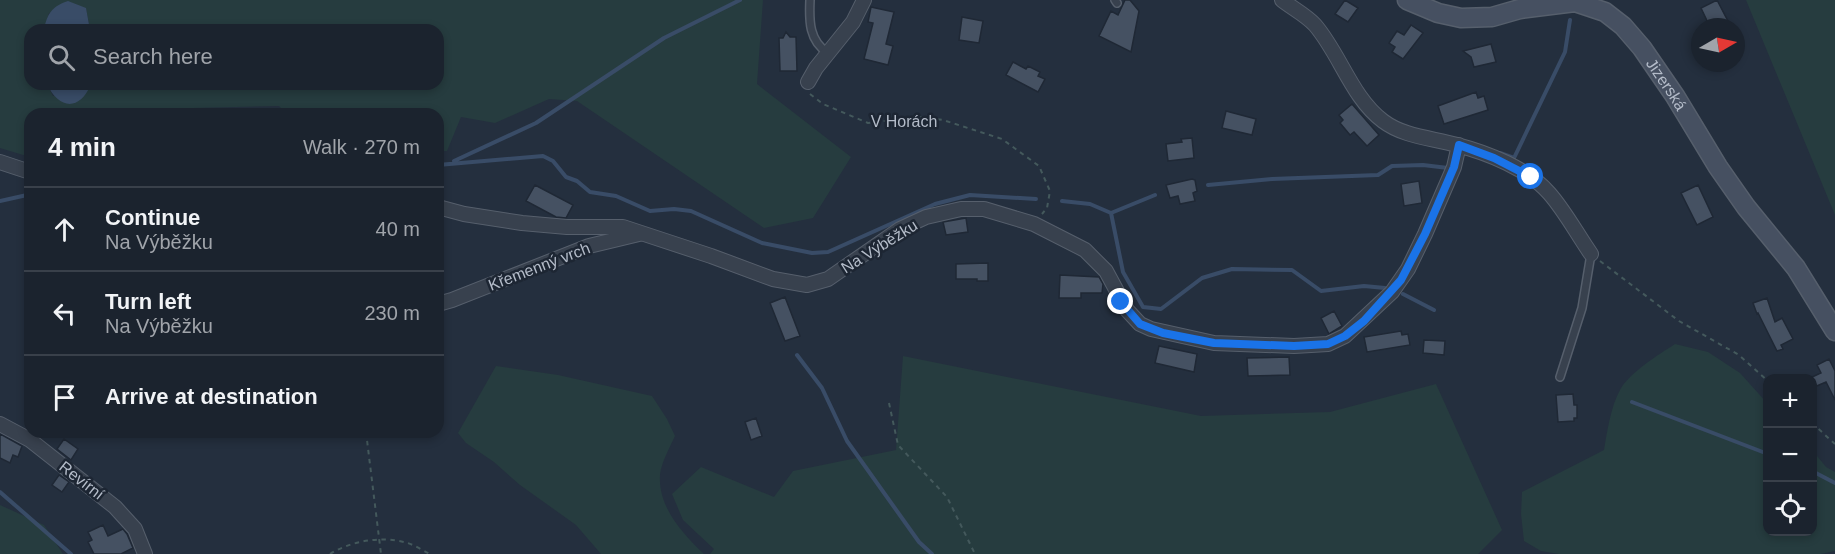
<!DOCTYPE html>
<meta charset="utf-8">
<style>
:root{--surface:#1b232e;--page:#242b36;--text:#f1f3f6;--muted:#a0a4aa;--line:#39404a}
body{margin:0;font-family:Helvetica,sans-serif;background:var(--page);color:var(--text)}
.controls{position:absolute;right:18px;bottom:18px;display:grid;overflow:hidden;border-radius:12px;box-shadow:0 3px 9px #0003}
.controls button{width:54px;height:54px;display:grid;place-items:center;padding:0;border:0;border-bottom:2px solid var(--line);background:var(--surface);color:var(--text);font:30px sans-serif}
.compass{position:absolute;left:1691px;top:18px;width:54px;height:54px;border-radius:50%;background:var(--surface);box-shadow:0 3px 9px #0003;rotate:81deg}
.stop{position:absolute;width:18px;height:18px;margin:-14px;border:4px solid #1a73e8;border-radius:50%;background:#fff}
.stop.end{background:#1a73e8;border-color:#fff;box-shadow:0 2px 6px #0008}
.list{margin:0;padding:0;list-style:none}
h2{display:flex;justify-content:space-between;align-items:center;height:78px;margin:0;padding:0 24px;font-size:26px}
h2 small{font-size:20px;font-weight:400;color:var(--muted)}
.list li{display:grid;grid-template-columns:39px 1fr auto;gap:18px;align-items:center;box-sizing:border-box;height:84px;padding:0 24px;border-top:2px solid var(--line)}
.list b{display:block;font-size:22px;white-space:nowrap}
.list p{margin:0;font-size:20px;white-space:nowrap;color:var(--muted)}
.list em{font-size:20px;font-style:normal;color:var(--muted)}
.icon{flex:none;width:33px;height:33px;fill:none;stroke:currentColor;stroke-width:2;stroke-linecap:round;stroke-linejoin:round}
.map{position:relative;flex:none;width:1835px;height:554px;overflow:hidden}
.search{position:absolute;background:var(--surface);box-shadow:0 3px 9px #0003;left:24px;top:24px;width:420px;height:66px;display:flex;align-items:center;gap:15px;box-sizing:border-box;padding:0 21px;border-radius:18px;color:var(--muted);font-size:22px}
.panel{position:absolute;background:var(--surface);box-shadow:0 3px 9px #0003;left:24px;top:108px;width:420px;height:330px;border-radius:18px}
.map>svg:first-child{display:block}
.green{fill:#263c3f;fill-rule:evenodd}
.water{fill:#394c67}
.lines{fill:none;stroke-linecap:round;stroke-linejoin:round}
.stream{stroke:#394c67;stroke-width:4}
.building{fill:#455162;stroke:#1f2835;stroke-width:1.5}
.lane-casing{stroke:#565f6c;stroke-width:10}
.street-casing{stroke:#565f6c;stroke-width:16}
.secondary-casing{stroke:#565f6c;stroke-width:21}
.path{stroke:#44595c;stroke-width:2;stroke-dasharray:4.5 4.5;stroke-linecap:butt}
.lane{stroke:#38414e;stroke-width:7}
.street{stroke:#38414e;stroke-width:14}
.secondary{stroke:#465061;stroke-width:18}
.route{stroke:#1a73e8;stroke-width:8}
.labels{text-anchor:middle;stroke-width:5;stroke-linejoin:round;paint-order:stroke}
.street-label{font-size:16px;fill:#b4bcc9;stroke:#1d2633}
</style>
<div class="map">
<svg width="1835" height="554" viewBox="0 0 1835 554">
<rect width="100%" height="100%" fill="#242f3e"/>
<path class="green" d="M 0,0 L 763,0 L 757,84 L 851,157 L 813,218 L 764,228 L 577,101 L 549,99 L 495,123 L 461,117 L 447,151 L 438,151 L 438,114 L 287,114 L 279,106 L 112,110 L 89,114 L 30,114 L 30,157 L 0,148 ZM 86,9 L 90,30 L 438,30 L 438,84 L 91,84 L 91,86 L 53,96 L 47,84 L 30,84 L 30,30 L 44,30 L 49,13 Z
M 1746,0 L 1835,0 L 1835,215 Z
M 1675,344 L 1708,352 L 1740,373 L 1767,403 L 1768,532 L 1812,532 L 1813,451 L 1826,467 L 1835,472 L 1835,551 L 1821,554 L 1559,554 L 1541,551 L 1524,541 L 1521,514 L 1522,492 L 1604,450 C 1607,432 1611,406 1620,390 C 1629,373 1658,355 1675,344 Z
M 903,356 L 1201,416 L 1330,412 L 1436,384 L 1502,530 L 1478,554 L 710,554 L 714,549 L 683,520 L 672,494 L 701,467 L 774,497 L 793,471 L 896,450 Z
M 496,366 L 558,375 L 652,396 L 667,419 L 675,436 C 670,447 661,463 660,475 C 658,507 682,533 704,554 L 601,554 L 576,525 L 520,485 L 494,462 L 466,443 L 458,433 Z
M 0,505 L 44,525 L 63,554 L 0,554 Z"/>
<path class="water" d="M 68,1 L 86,8 L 90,30 L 44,30 C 47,14 52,6 68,1 Z
M 47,84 L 91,84 C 80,111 59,110 47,84 Z"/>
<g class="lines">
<path class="stream" d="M 1500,153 L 1514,158 L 1565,52 L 1570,20
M 454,161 L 536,123 L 664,38 L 740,0
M 438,165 L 543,156 L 553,161 L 566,177 L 577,181 L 590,192 L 616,196 L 650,211 L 674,209 L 691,211 L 762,243 L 812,253 L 828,252 L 935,204 L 970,195 L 1036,199
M 1208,185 L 1272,179 L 1378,175 L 1392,166 L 1423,165 L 1448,168
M 0,201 L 27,195
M 1062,201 L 1090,204 L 1111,213 L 1123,272 L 1143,307 L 1161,309 L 1202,278 L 1232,269 L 1292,270 L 1321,291 L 1364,286 L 1385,288
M 1111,213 L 1155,195
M 1403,294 L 1434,310
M 797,355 L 822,388 L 847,441 L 919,542 L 932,554
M 1632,402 L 1768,454
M 1812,471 L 1835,483
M 0,492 L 71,554"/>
</g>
<path class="building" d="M 1125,0 L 1130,0 L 1139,11 L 1131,52 L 1099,36 L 1111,11 L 1118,15 Z
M 1345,0 L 1358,8 L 1348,22 L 1335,14 Z
M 1717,0 L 1731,27 L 1710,27 L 1701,8 Z
M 871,7 L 894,12 L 886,44 L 893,46 L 888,65 L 864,59 L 873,23 L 868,22 Z
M 962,17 L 983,21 L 979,43 L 959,40 Z
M 1411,25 L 1423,33 L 1403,59 L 1392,52 L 1395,47 L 1389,43 L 1397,31 L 1404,35 Z
M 786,32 L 790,37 L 796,37 L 797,71 L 780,71 L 779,38 L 783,38 Z
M 1491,44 L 1496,62 L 1474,67 L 1471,57 L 1463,51 Z
M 1013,62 L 1026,69 L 1028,66 L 1040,72 L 1038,76 L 1045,79 L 1038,92 L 1006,75 Z
M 1476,92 L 1478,98 L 1484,96 L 1488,110 L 1444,124 L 1438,106 Z
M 1352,104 L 1379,135 L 1367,146 L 1354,132 L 1350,135 L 1340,123 L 1343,120 L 1339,115 Z
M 1226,111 L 1256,119 L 1252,135 L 1222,128 Z
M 1192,138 L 1194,158 L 1168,161 L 1166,144 L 1182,142 L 1181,139 Z
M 1192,179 L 1195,180 L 1197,191 L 1193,193 L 1195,201 L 1180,204 L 1178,196 L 1170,198 L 1166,185 Z
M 1419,181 L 1422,203 L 1404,206 L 1401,184 Z
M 535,185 L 573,205 L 566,218 L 556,217 L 526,201 Z
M 1698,185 L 1713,217 L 1697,225 L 1681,193 Z
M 966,218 L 968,232 L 946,235 L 943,222 Z
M 988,263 L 988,281 L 977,281 L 977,279 L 956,279 L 956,264 Z
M 1060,275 L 1099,277 L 1103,284 L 1102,293 L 1081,293 L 1081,298 L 1059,298 Z
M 785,297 L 800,336 L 785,341 L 770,303 Z
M 1767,298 L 1775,322 L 1782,318 L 1793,339 L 1781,345 L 1783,349 L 1777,351 L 1758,313 L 1757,314 L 1753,303 Z
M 1334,311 L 1342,326 L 1329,334 L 1321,318 Z
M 1401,331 L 1402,335 L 1408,334 L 1410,345 L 1367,352 L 1364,337 Z
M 1424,340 L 1445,341 L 1444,355 L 1423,353 Z
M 1159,346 L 1197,354 L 1194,372 L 1155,363 Z
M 1289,357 L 1290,375 L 1248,376 L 1247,358 Z
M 1829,359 L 1835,371 L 1835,400 L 1826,382 L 1812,388 L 1812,378 L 1810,378 L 1821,373 L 1817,365 Z
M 1573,394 L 1574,405 L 1577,405 L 1577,418 L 1574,418 L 1574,421 L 1558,422 L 1556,395 Z
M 756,418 L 762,436 L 751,440 L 745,422 Z
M 0,434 L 22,446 L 18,457 L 13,455 L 10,463 L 0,458 Z
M 64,439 L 78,449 L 71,460 L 57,449 Z
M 59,475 L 69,482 L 62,492 L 52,485 Z
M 103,525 L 108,536 L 123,529 L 127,534 L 133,548 L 121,554 L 94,554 L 88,542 L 92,540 L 88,532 Z"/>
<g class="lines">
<defs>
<path id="lane" d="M 810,0 C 809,21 809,41 828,53
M 1115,0 L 1117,3
M 1560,377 L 1582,308 L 1591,254"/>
<path id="street" d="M 1282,0 C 1292,8 1306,15 1315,25 C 1340,54 1352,98 1383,121 C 1404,137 1433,138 1457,145 C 1488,153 1528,169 1549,193 C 1565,211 1577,234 1591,254
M 808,82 L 816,68 L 853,22 L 864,0
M 0,162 L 30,172
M 438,207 L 464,214 L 522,223 L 567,227 L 623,227 L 711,256 L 773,279 L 807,285 L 828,279 L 900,229 L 926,217 L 961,209 L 984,209 L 1034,224 L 1085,250 L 1106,271 L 1127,310 L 1140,324 L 1151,329 L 1214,343 L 1294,346 L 1328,344 L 1345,336 L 1392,292 L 1408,269 L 1425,234 L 1454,167 L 1459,145
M 438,304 L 452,300 L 589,246 L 639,234
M 0,424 L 30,440 L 115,507 L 135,529 L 145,554"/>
<g id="secondary">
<path id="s1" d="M 1407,0 L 1438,13 L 1461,18 L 1492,17 L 1520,9 L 1575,2 L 1605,12 L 1623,26 L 1642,48 L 1675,96 L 1718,167 L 1746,207 L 1796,268 L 1835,331"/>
</g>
</defs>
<use href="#lane" class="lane-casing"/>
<use href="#street" class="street-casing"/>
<use href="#secondary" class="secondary-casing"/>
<path class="path" d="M 810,94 L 823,104 L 868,123 L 918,117 L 943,120 L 1002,139 L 1039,166 L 1050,191 L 1047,208 L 1042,214
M 1600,261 L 1679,321 L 1739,355 L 1768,381
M 889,403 L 898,445 L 947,497 L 975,554
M 1812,423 L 1835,444
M 366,432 L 381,554
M 330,554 C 351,541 380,536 404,542 C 413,544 422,550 430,554"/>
<use href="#lane" class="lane"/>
<use href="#street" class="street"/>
<use href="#secondary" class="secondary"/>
</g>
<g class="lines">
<path class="route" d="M 1121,302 L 1140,324 L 1163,333 L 1214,343 L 1294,346 L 1328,344 L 1345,336 L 1364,321 L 1401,280 L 1425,234 L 1454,167 L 1459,145 L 1494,158 L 1531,177"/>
</g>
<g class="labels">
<g class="street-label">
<text dy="6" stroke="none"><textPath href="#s1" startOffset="300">Jizerská</textPath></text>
<text x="904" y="127">V Horách</text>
<text transform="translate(879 246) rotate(-32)" y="6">Na Výběžku</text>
<text transform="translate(539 266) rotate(-21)" y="6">Křemenný vrch</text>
<text transform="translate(82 480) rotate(38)" y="6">Revírní</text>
</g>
</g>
</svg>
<div class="controls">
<button>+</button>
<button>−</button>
<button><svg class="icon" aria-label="locate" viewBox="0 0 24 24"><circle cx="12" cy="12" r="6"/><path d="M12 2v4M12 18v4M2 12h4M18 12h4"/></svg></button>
</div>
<svg class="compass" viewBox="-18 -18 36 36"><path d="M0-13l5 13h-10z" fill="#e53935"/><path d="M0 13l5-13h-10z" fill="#a0a4aa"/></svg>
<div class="stop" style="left:1531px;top:177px"></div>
<div class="stop end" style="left:1121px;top:302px"></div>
<div class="search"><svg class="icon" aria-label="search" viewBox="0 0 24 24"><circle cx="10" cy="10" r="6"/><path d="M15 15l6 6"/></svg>Search here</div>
<section class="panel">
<h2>4 min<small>Walk · 270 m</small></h2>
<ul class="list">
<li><svg class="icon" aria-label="ahead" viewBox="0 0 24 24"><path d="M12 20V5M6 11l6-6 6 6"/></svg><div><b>Continue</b><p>Na Výběžku</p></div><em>40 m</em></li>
<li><svg class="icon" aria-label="left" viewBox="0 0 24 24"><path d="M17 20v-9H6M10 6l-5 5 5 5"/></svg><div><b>Turn left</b><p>Na Výběžku</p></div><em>230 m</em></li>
<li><svg class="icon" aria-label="arrive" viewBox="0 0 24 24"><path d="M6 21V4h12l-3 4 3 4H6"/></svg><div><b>Arrive at destination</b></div></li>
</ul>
</section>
</div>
